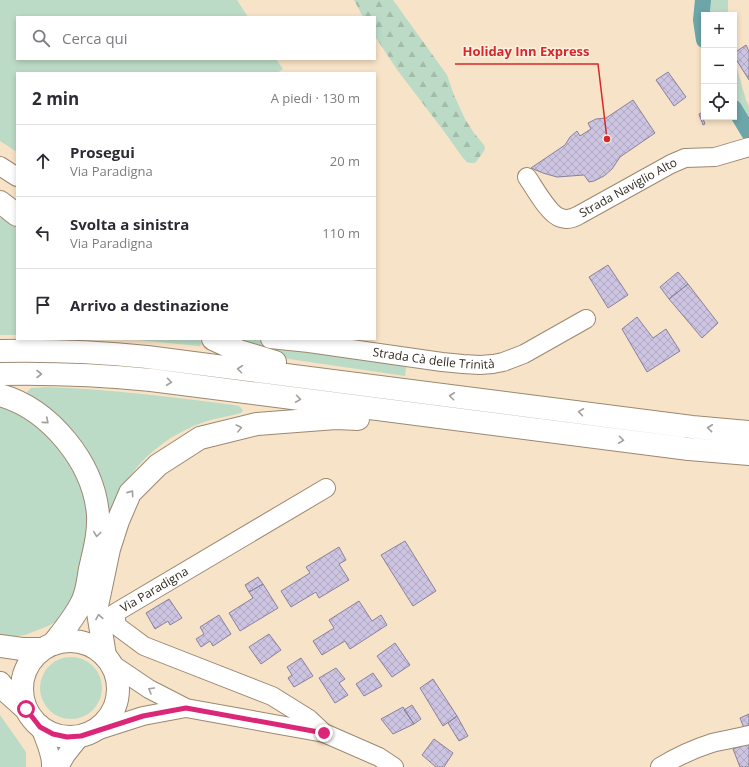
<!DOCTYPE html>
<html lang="it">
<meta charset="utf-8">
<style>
:root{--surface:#fff;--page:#f7f7f7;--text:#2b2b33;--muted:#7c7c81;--line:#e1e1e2}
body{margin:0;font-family:"Open Sans",sans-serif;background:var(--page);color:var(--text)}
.controls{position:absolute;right:12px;top:12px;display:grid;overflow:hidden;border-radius:0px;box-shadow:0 2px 6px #0003}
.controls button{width:36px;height:36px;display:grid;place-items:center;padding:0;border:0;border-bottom:1px solid var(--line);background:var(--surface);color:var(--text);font:20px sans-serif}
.stop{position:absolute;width:12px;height:12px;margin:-9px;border:3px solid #db2777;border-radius:50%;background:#fff}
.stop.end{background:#db2777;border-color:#fff;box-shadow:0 1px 4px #0008}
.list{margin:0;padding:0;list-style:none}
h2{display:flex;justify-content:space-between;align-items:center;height:52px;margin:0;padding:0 16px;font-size:17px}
h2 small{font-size:13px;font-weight:400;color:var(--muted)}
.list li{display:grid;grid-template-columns:26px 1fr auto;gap:12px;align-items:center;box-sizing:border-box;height:72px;padding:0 16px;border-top:1px solid var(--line)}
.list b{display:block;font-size:15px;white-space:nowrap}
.list p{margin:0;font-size:13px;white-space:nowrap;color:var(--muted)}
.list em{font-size:13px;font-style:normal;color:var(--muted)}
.icon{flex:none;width:22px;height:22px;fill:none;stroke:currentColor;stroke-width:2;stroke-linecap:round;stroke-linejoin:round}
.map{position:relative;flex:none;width:749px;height:767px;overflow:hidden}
.search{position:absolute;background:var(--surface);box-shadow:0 2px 6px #0003;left:16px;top:16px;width:360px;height:44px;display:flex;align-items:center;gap:10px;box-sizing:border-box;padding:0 14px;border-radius:0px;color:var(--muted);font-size:15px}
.panel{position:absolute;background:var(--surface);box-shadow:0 2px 6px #0003;left:16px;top:72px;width:360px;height:268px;border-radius:0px}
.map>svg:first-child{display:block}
.green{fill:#bcdbc6}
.forest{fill:url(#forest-firs)}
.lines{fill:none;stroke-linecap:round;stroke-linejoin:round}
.canal{stroke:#6ca6a8;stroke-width:16}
.building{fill:url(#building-cross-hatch);stroke:#89819c}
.minor-casing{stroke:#9b8870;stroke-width:20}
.tertiary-casing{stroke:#9b8870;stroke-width:24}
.trunk-casing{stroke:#9b8870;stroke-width:24}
.minor{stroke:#fff;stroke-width:18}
.tertiary{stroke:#fff;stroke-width:22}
.trunk{stroke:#fff;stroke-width:22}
.oneway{stroke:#a39f9b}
.route{stroke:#db2777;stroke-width:5}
.labels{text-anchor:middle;stroke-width:3;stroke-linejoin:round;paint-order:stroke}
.street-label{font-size:12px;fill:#322a20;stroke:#fef1e2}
.leader{fill:none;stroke:#d62828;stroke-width:1.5}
.callout-dot{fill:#d62828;stroke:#fef1e2;stroke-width:1.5}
.callout-label{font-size:13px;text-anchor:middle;font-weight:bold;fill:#d62828;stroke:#fef1e2;stroke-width:3;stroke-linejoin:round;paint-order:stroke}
</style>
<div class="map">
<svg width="749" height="767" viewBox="0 0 749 767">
<defs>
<pattern id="forest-firs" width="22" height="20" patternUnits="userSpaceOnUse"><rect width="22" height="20" fill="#bcdbc6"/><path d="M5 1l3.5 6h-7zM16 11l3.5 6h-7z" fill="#a2bcaa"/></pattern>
<pattern id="building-cross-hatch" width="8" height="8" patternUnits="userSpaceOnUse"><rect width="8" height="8" fill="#cdc4e2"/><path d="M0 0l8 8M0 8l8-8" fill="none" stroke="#b0a9c2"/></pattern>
</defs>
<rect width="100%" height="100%" fill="#f7e3c8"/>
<path class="green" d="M 0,0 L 237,0 L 248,17 L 17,17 L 17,59 L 276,59 L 283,69 L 277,73 L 17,73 L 17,152 L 0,141 Z
M 707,0 L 728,0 L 728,15 L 705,15 Z
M 734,58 L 746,100 L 749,106 L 749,120 L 734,97 Z
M 2,217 L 17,225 L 17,335 L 0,335 L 0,219 Z
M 128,339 L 198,339 L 202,342 L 201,345 L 199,346 Z
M 229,339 L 252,339 L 267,342 L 407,360 L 405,376 L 289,359 L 273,354 Z
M 45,387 C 109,389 171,397 234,405 L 239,406 L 243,410 L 241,413 L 237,414 C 226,417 215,418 204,422 C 173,433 145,453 127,481 C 121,491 116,501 111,511 L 108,512 L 28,397 L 27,392 L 31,388 Z
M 0,403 L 19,411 L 67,452 L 90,511 L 79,587 L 59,620 L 48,626 L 25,635 L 10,637 L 0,636 Z
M40 688a31 31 0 1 1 62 0a31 31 0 1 1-62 0Z
M 0,715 L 26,752 L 26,767 L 0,767 Z"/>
<path class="forest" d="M 354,0 L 393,0 L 447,75 L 454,95 L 465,119 L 474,133 L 484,145 L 485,148 L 484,151 L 476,162 L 474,163 L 470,163 L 467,162 L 463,158 L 443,130 L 398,71 L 376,38 L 375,37 L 375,17 L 363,17 Z"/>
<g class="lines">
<path class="canal" d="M 703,0 L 701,20 L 704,40
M 734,108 L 749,133"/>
</g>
<path class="building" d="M 746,45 L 749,51 L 749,80 L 734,56 L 734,53 Z
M 668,72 L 686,97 L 674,106 L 656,80 Z
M 633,100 L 655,133 L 620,157 L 612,169 L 604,176 L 594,181 L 589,182 L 584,175 L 557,177 L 543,173 L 531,168 L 565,145 L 570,137 L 577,131 L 580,136 L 591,129 L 588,123 L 596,119 L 606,118 Z
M 701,113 L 705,124 L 703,125 L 699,114 Z
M 608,265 L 628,295 L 608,308 L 589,277 Z
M 678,272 L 688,284 L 669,299 L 660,287 Z
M 688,284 L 718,323 L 702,338 L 669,299 Z
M 637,317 L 653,338 L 666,329 L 680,351 L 647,372 L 622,329 Z
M 405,541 L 436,591 L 413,606 L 381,555 Z
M 339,547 L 346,560 L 339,564 L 349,580 L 319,598 L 316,592 L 291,607 L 281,591 L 310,573 L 306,567 Z
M 258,577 L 263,584 L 249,592 L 245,585 Z
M 263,584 L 278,608 L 240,631 L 229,613 L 253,598 L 249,592 Z
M 169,599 L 182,618 L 170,625 L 168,621 L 155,629 L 146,613 Z
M 359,601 L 372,621 L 381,615 L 387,625 L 350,649 L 345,641 L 322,655 L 313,641 L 334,628 L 329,620 Z
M 219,615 L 231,634 L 213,646 L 210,641 L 201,647 L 196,639 L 204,634 L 200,627 Z
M 269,634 L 281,650 L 261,664 L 249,647 Z
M 395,643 L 410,665 L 392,677 L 377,656 Z
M 301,658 L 313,676 L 294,687 L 288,678 L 292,675 L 287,667 Z
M 336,668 L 345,679 L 339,683 L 348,695 L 335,703 L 319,678 Z
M 373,673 L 382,686 L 364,696 L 356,684 Z
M 433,679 L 457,716 L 443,726 L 420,688 Z
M 412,705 L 421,719 L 414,724 L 404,710 Z
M 403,707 L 414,724 L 393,734 L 381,719 Z
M 749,714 L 749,731 L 746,733 L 740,718 Z
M 457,716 L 468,736 L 459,741 L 448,723 Z
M 434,739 L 453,753 L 444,767 L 436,767 L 422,755 Z
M 749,743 L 749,767 L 740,767 L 733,749 Z"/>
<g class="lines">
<defs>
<g id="minor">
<path d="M 0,166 L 17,177"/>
<path id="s1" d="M 527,177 C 534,187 549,215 561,218 C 567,220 574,218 579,215 L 671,164 L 685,158 L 715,157 L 749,147"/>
<path id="s2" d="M 270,339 L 309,343 L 442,362 L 463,364 L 480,365 L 493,364 L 503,362 L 524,354 L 586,319"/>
<path d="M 109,662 L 149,689 L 186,708 L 324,733 L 379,757 L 394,767"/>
<path d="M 40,727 C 44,739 52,754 51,767"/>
<path d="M 90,733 L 143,716 L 186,708"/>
<path id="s3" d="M 324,733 L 309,719 L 272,696 L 144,646 L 117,626 L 115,613 L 326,488"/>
<path d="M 59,767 L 66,755 L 81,736"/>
<path d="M 660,767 C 676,757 693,749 712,743 C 724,740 737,738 749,735"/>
</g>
<path id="tertiary" d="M22 689a48 48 0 1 1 96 0a48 48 0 1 1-96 0Z
M 0,646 L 22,649 L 43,649
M 0,683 L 6,691 L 26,709"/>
<path id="trunk" d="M 0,202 L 17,215
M 213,339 L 239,351 L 275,362
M 0,351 C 49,350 98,352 147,357 L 692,427 L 749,432
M 0,374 C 51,373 101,375 151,380 L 689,449 L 749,454
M 0,395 C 50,409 94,463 98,515 C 99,534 94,551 90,569 C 88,580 87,594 81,604 C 74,618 63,631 53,644
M 105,656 L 97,606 L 109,549 L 118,521 L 130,493 L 158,465 L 200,438 L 257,424 L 336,418 L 358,419"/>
</defs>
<use href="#minor" class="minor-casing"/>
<use href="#tertiary" class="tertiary-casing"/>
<use href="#trunk" class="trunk-casing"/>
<use href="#minor" class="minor"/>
<use href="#tertiary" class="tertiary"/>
<use href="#trunk" class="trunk"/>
</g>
<defs><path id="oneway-chevron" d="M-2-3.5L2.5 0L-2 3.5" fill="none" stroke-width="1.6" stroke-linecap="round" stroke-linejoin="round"/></defs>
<g class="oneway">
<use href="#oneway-chevron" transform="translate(240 369) rotate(-173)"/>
<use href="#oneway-chevron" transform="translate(39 374)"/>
<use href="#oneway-chevron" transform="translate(169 382) rotate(7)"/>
<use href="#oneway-chevron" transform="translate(452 396) rotate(-173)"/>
<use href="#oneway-chevron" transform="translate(298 399) rotate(8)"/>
<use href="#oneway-chevron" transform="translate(581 412) rotate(-172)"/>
<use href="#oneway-chevron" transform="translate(46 421) rotate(40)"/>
<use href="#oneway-chevron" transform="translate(239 428) rotate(-14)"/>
<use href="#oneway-chevron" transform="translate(710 428) rotate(-174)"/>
<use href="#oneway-chevron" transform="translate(621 440) rotate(8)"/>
<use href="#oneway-chevron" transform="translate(131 493) rotate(-55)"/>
<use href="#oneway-chevron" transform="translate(97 534) rotate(97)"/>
<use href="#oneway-chevron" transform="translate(99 617) rotate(-100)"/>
<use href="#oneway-chevron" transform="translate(151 690) rotate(-150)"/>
</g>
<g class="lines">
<path class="route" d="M 26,709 L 40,727 L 53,734 L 67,737 L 81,736 L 143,716 L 186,708 L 324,733"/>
</g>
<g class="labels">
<g class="street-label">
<text dy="4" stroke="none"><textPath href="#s1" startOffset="129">Strada Naviglio Alto</textPath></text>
<text dy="4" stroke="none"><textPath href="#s2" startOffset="165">Strada Cà delle Trinità</textPath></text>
<text dy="4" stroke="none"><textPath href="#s3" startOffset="294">Via Paradigna</textPath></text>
</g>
</g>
<path class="leader" d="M607 139L598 64H455"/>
<circle class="callout-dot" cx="607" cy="139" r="4"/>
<g class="callout-label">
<text x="526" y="56">Holiday Inn Express</text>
</g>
</svg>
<div class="controls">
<button>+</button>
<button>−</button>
<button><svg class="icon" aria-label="locate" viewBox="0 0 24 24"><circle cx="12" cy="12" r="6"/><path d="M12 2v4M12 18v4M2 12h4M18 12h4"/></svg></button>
</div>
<div class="stop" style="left:26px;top:709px"></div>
<div class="stop end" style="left:324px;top:733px"></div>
<div class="search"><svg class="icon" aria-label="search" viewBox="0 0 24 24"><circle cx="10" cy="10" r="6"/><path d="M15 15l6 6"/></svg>Cerca qui</div>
<section class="panel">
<h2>2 min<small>A piedi · 130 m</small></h2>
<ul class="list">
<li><svg class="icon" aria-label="ahead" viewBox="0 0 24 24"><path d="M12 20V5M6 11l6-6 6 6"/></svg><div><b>Prosegui</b><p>Via Paradigna</p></div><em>20 m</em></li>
<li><svg class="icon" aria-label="left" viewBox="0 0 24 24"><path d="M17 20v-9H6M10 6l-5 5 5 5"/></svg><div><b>Svolta a sinistra</b><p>Via Paradigna</p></div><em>110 m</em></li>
<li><svg class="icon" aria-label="arrive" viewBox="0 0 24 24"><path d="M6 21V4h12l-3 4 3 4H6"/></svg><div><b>Arrivo a destinazione</b></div></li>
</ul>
</section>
</div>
